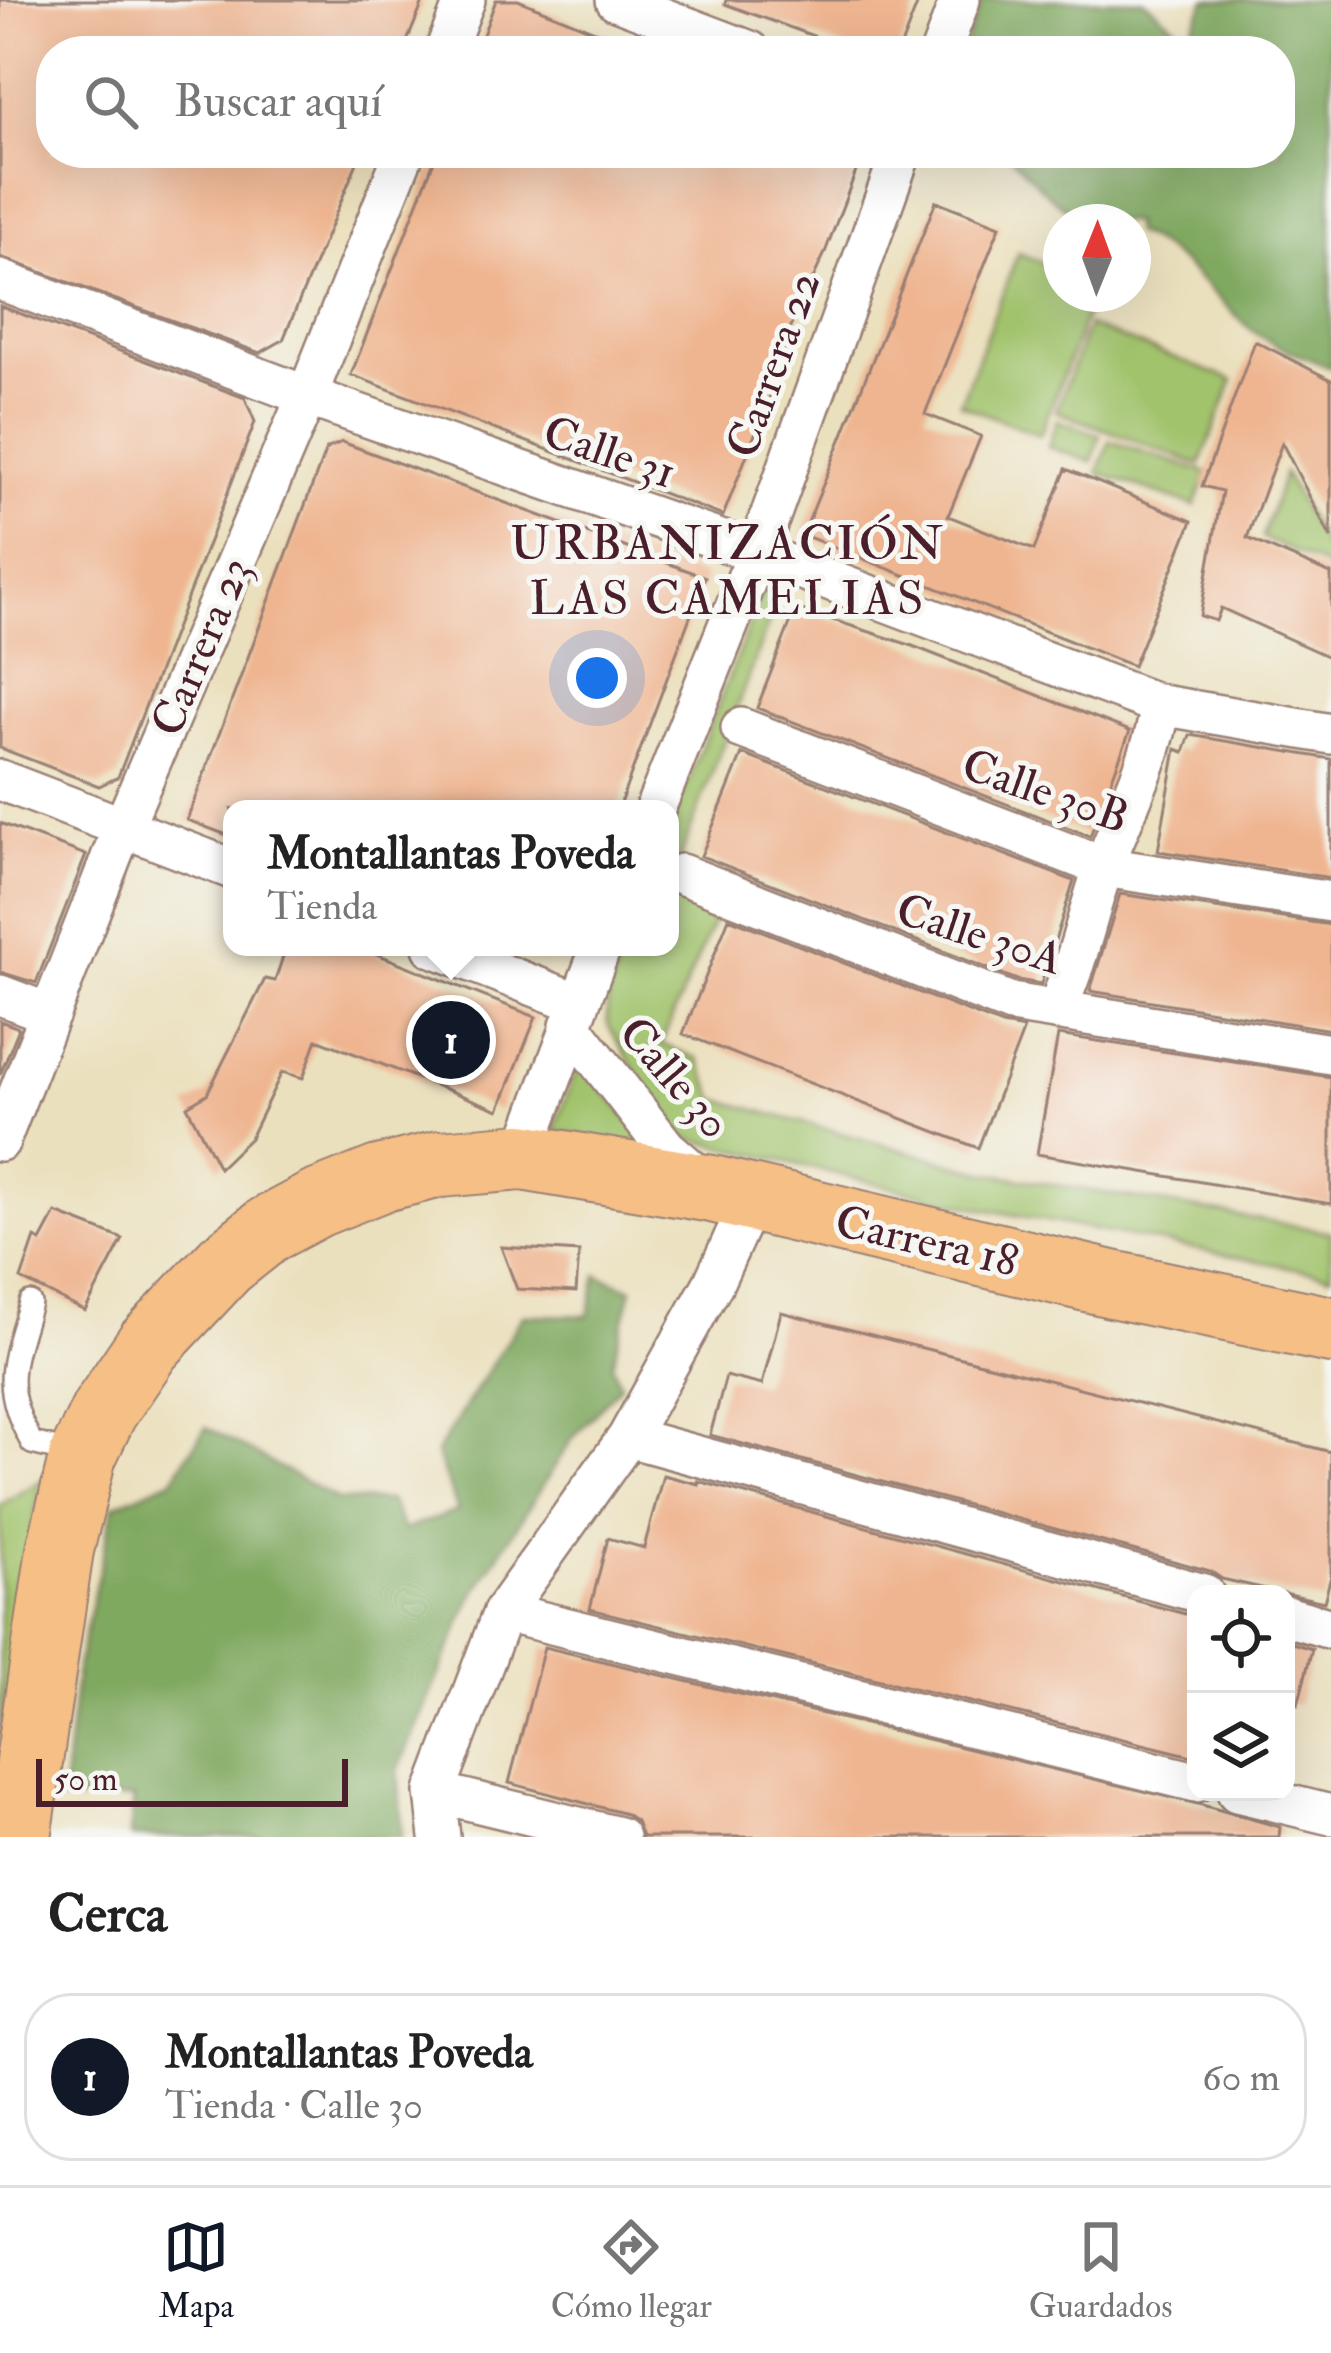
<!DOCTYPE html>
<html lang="es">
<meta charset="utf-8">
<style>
:root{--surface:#fff;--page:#f2f2f2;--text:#222;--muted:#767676;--line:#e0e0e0;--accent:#111827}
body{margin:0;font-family:"IM FELL Double Pica",serif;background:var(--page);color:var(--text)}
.controls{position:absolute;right:36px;bottom:36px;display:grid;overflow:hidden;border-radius:24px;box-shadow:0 12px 48px #0002}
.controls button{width:108px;height:108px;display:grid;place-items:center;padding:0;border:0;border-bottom:3px solid var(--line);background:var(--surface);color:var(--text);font:60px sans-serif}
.compass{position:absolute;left:1043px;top:204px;width:108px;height:108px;border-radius:50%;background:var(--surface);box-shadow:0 12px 48px #0002;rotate:1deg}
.scale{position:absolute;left:36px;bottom:30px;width:312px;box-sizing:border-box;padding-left:12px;border:6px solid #4a1f2b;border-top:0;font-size:33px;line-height:42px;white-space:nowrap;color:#4a1f2b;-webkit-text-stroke:9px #f6f6f2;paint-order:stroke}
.you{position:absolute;left:597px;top:678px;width:42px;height:42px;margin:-30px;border:9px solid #fff;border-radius:50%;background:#1a73e8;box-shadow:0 0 0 18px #1a73e833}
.badge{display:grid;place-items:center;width:78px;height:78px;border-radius:50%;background:var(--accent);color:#fff;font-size:39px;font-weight:700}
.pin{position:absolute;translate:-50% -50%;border:6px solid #fff;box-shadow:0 3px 12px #0006}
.popup{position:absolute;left:223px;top:800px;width:456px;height:156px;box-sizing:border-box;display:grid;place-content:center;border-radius:24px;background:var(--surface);filter:drop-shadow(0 3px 9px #0005);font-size:39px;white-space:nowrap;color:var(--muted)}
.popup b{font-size:45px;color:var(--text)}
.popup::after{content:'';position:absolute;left:50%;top:100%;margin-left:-24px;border:24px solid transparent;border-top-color:var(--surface)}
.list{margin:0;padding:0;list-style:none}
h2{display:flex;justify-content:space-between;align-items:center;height:156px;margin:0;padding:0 48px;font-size:51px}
h2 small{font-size:39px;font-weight:400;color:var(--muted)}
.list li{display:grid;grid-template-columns:78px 1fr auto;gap:36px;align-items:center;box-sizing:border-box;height:168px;margin:0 24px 24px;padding:0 24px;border:3px solid var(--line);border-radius:48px}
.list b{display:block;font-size:45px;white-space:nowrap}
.list p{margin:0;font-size:39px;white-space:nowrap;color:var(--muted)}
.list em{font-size:39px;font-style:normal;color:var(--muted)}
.icon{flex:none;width:66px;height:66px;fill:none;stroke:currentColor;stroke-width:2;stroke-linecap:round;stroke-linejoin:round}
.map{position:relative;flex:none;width:1331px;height:1837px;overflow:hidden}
.search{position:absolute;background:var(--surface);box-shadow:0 12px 48px #0002;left:36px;right:36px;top:36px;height:132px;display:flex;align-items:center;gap:30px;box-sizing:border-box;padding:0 42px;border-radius:48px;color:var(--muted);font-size:45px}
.sheet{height:348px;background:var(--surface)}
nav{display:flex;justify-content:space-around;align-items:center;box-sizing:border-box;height:168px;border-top:3px solid var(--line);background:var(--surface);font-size:33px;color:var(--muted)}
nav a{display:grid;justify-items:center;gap:6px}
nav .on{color:var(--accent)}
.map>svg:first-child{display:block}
.green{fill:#a1c36c;stroke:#76714c;stroke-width:3}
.forest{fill:#80a960;stroke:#656446;stroke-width:3}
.building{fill:#efb591}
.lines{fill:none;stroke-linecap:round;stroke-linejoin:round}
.lane-casing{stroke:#9a8074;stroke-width:26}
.street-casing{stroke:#9a8074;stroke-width:44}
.highway-casing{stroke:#9a8074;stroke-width:70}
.lane{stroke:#fff;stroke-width:21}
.street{stroke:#fff;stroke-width:39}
.highway{stroke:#f5bf86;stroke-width:66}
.labels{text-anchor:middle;stroke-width:10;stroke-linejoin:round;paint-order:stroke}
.street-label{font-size:45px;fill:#4a1f2b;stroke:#f6f6f2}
.neighbourhood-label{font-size:48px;letter-spacing:3px;fill:#4a1f2b;stroke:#f6f6f2}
</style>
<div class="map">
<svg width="1331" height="1837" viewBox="0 0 1331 1837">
<rect width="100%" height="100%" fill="#f6f6f2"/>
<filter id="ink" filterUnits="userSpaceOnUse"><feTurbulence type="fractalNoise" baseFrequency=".00833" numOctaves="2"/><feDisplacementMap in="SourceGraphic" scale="24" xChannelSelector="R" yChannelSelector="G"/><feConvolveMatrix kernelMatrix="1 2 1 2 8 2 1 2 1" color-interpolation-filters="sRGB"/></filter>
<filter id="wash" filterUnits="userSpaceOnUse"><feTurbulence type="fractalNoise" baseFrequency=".004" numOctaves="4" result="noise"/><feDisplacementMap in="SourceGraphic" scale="48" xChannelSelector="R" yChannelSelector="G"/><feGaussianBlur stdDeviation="2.7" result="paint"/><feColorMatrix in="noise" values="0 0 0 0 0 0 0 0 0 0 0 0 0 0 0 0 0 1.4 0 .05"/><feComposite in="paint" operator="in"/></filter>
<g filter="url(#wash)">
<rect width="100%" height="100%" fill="#ebe0bd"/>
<path class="green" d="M 1018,253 L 1061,270 L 1061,294 L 1094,294 L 1040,435 L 960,404 Z
M 1088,326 L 1233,380 L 1200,465 L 1056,411 Z
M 1057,420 L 1100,435 L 1092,462 L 1048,447 Z
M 1110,441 L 1207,473 L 1195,506 L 1098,473 Z
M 1284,473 L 1331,559 L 1331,569 L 1262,538 Z
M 768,588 L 781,590 L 672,879 L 713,922 L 661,1044 L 699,1059 L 716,1099 L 987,1173 L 1331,1232 L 1331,1275 L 979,1208 L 674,1135 L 608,1025 C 603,995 615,975 625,947 L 670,947 L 670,827 L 763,590 Z
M 580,1060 L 655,1151 L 554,1131 Z
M 42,1480 L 25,1565 L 0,1739 L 0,1505 Z"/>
<path class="forest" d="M 982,0 L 1144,0 L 1188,37 L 1206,0 L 1331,0 L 1331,368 C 1306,357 1273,347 1252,330 C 1217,301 1177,247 1133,233 L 1133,222 C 1062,222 1054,199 1007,153 L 1280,153 L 1280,51 L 962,51 Z
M 597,1275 L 632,1289 L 612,1364 L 620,1385 L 572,1439 L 472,1597 L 398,1770 L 402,1837 L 130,1837 L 134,1798 L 62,1800 L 77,1668 L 114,1505 L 172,1480 L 206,1427 L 338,1500 L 390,1501 L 403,1530 L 458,1511 L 436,1453 L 523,1315 L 588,1316 Z"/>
<g id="blocks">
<path class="building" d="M 0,0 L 424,0 L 403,51 L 51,51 L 51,153 L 361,153 L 283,340 L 260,353 L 0,257 Z
M 496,0 L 518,0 L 644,51 L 477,51 Z
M 726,0 L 919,0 L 899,51 L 855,51 L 725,4 Z
M 437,153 L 863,153 L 824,255 L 781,347 L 788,350 L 723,516 L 351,375 Z
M 936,201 L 1000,226 L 925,414 L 981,436 L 948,516 L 1034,550 L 1066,469 L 1192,521 L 1133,666 L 803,535 Z
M 0,306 L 245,398 L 255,422 L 118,777 L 99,786 L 0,748 Z
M 1255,341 L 1331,380 L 1331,538 L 1282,443 L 1247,538 L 1331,574 L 1331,658 L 1221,608 L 1216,621 L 1200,616 L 1222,491 L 1202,486 Z
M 342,442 L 705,577 L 618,809 L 232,809 L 232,837 L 187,820 L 326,449 Z
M 796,608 L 910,645 L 1130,731 L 1090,836 L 757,708 Z
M 1190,735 L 1331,759 L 1331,878 L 1158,851 L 1176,749 L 1184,752 Z
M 742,754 L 1074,881 L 1041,984 L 1017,980 L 701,856 Z
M 0,823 L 86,855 L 36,983 L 0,972 Z
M 1120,894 L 1331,925 L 1331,1030 L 1090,991 Z
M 729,918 L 1002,1025 L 1024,1029 L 978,1148 L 683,1034 Z
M 286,947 L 359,947 L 536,1017 L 499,1110 L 317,1039 L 303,1078 L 282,1072 L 250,1138 L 219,1168 L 187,1106 L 207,1094 L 265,979 L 275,981 Z
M 0,1021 L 19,1028 L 0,1075 Z
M 1058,1035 L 1331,1077 L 1331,1204 L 1037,1154 Z
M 56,1213 L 123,1239 L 85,1311 L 21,1279 L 35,1238 L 41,1241 Z
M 501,1247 L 579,1252 L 576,1292 L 517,1289 Z
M 781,1312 L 1331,1452 L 1331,1576 L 1324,1602 L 1222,1579 L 1210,1571 L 710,1435 L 726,1376 L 762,1385 Z
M 663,1475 L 698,1484 L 698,1481 L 1196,1617 L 1196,1757 L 590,1609 L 608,1538 L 644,1548 Z
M 1286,1641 L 1312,1649 L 1298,1705 L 1286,1704 Z
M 544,1647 L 1202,1805 L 1280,1827 L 1279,1837 L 642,1837 L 636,1821 L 626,1814 L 509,1783 Z"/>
</g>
</g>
<g filter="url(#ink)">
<use href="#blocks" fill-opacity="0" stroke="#9a8074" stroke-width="3"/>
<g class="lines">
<defs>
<path id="lane" d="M 30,1303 C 12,1365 0,1385 32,1443 L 77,1454"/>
<path id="street" d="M 616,0 L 750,51
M 445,51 L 465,0
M 941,51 L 960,0
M 0,280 L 307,396 L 757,553 L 1161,705 L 1331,734
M 741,728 L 1104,867 L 1331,902
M 0,780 L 232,869
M 655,809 L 757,553 L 901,153
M 681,874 L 1011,1003 L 1331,1054
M 433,947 L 578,1003
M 0,995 L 50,1014
M 1056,1010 C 1078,964 1087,914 1104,866 C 1124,812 1152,762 1161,705
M 570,1025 L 666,1148 L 704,1181
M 0,1141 L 123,827 L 307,396 L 404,153
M 522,1157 L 601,947
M 628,1437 L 1204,1594
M 503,1612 L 1196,1782
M 1286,1616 L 1331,1629
M 435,1792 L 619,1837
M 1237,1792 L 1331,1815
M 440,1837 L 435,1792 L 503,1612 L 628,1437 L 713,1284 L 752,1198"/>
<path id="highway" d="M 18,1837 L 60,1550 L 83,1455 L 104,1411 L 148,1346 L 225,1264 L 269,1229 L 316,1204 L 379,1179 L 440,1164 L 522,1157 L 712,1189 L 1112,1284 L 1331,1330"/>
</defs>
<use href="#lane" class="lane-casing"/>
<use href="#street" class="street-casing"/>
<use href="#highway" class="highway-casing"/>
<use href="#lane" class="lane"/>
<use href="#street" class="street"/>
<use href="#highway" class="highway"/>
</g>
</g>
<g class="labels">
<g class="street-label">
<text transform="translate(772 364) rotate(-70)" y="16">Carrera 22</text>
<text transform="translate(610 451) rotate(19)" y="16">Calle 31</text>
<text transform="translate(200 646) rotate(-67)" y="16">Carrera 23</text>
<text transform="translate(1046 790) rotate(19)" y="16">Calle 30B</text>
<text transform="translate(980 933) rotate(18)" y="16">Calle 30A</text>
<text transform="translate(676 1077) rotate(49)" y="16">Calle 30</text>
<text transform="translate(927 1240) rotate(13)" y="16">Carrera 18</text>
</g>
<g class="neighbourhood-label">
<text x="728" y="559">URBANIZACIÓN<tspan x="728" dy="55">LAS CAMELIAS</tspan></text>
</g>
</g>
</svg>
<div class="controls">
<button><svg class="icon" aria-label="locate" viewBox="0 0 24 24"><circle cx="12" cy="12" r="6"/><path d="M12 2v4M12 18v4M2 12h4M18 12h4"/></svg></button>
<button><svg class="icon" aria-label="layers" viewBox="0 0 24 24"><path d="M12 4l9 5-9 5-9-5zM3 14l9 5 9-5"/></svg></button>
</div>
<svg class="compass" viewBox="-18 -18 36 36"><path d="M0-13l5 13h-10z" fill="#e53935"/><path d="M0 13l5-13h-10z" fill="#767676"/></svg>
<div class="scale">50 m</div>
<div class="you"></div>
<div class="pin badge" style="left:451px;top:1040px">1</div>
<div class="popup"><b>Montallantas Poveda</b>Tienda</div>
<div class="search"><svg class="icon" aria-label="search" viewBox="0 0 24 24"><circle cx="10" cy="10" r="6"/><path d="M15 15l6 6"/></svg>Buscar aquí</div>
</div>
<section class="sheet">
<h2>Cerca<small></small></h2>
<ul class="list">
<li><span class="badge">1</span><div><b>Montallantas Poveda</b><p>Tienda · Calle 30</p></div><em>60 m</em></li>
</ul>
</section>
<nav>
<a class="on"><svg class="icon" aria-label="map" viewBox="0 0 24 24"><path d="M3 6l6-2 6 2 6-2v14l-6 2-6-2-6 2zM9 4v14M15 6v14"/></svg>Mapa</a>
<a><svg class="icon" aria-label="directions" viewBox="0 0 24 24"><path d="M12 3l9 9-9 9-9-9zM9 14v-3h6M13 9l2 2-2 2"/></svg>Cómo llegar</a>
<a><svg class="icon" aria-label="saved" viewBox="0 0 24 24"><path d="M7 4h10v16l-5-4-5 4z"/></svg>Guardados</a>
</nav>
